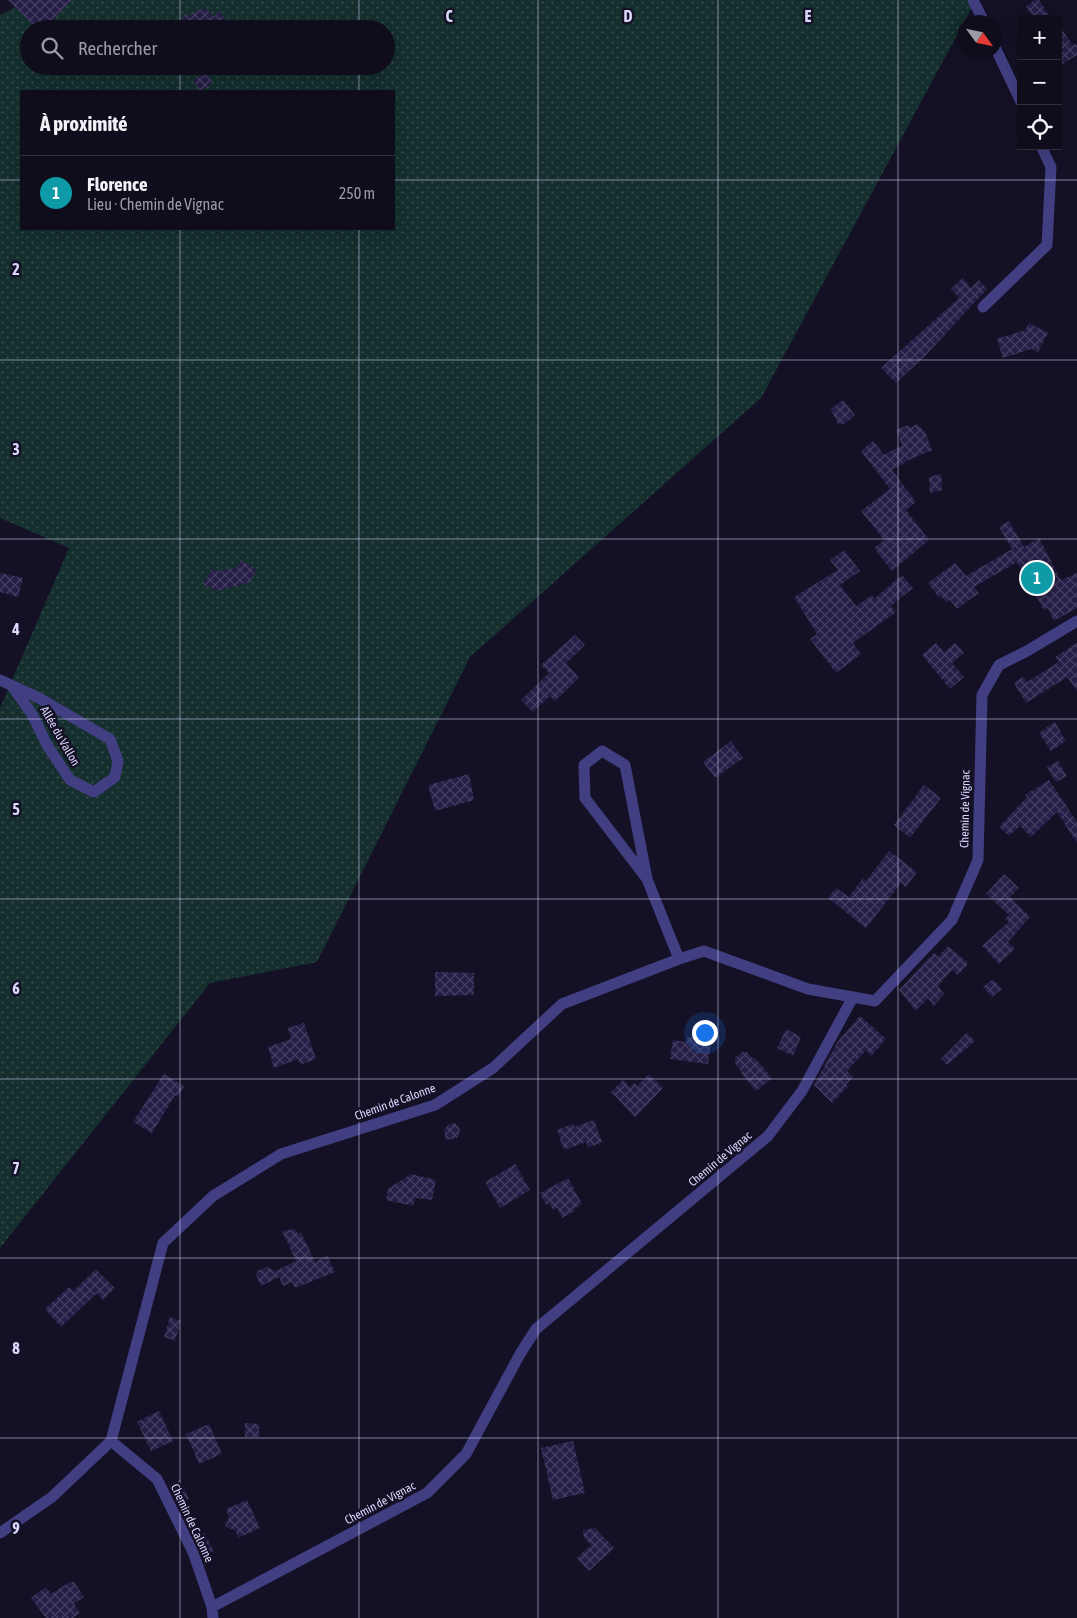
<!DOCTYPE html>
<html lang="fr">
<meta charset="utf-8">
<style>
:root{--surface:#0f0d1c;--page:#181625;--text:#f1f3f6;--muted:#9b9ca3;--line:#2f2d3b;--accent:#0f766e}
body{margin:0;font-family:"Asap Condensed",sans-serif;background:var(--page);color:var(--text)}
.controls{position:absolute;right:15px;top:15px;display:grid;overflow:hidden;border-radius:0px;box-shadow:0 5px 20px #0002}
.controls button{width:45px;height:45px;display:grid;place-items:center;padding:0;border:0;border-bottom:1px solid var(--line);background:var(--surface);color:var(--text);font:25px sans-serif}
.compass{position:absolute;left:957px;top:15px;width:45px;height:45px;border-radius:50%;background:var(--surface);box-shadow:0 5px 20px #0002;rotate:123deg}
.you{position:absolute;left:704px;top:1032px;width:18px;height:18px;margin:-12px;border:4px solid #fff;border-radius:50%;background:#1a73e8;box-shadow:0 0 0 8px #1a73e833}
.badge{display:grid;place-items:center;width:32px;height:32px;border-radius:50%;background:var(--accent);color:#fff;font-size:16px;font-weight:700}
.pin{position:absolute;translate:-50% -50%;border:2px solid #fff;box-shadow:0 1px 5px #0006}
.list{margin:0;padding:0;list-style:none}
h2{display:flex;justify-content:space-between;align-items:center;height:65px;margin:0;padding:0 20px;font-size:21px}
h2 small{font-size:16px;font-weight:400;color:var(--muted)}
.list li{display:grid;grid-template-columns:32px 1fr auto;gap:15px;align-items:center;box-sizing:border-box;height:75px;padding:0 20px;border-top:1px solid var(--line)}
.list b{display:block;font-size:19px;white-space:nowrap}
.list p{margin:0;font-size:16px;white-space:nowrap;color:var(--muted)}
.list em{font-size:16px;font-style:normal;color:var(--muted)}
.icon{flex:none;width:28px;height:28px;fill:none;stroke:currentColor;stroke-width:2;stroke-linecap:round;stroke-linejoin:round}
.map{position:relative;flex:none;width:1077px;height:1618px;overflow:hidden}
.search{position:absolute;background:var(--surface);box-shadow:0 5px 20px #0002;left:20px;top:20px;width:375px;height:55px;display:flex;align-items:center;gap:12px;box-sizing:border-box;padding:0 18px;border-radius:28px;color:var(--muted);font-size:19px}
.panel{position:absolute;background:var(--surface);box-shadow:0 5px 20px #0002;left:20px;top:90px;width:375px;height:140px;border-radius:0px}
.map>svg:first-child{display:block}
.grass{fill:url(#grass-dots);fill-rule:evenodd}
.building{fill:url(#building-cross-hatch)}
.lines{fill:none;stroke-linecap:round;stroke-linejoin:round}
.minor{stroke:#413f82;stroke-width:11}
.grid{fill:none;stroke:#dcd8fd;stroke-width:1;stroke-opacity:0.55}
.labels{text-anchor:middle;stroke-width:5;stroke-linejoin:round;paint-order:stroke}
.street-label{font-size:12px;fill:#dcd8fd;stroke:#141126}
.grid-label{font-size:16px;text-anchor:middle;font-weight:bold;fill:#dcd8fd;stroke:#141126;stroke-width:5;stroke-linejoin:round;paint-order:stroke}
</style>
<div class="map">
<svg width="1077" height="1618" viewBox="0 0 1077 1618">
<defs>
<pattern id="grass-dots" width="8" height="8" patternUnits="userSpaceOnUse" patternTransform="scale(1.25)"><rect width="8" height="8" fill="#142f2e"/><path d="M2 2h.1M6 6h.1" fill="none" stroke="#364c4d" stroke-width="1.8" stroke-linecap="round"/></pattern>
<pattern id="building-cross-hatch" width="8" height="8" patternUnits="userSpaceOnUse" patternTransform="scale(1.25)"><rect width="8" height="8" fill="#261e46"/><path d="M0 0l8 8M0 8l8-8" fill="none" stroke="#453e62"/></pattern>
</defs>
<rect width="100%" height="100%" fill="#141126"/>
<path class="grass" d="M 28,0 L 976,0 L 761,398 L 470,657 L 317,962 L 210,983 L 0,1248 L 0,708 L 69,548 L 0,518 L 0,15 ZM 29,29 L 386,29 L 386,66 L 29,66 ZM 21,91 L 394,91 L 394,229 L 21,229 Z"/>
<path class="building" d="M 8,0 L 72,0 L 44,29 L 37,29 Z
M 1035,0 L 1039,0 L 1051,19 L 1034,19 L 1026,6 Z
M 206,9 L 214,17 L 219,11 L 232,29 L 172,29 L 186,14 L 190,17 L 197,10 Z
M 1058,24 L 1072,44 L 1077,45 L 1077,55 L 1058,67 Z
M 205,72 L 213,83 L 200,91 L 193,81 Z
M 963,278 L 971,288 L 979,280 L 987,289 L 925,356 L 896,383 L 881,368 L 959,298 L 951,289 Z
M 1029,323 L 1048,333 L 1038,352 L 1031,349 L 1003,358 L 997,339 L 1025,330 Z
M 843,400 L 855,415 L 844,424 L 838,424 L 831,409 Z
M 917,424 L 925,432 L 932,450 L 909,460 L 892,470 L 916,502 L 906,510 L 929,540 L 892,571 L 874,548 L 884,540 L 861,511 L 890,489 L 861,451 L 873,441 L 884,455 L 902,445 L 896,430 L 908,425 L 910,428 Z
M 941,474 L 942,490 L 930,493 L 929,477 Z
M 1009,521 L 1024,547 L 1039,538 L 1061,580 L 1077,573 L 1077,608 L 1054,621 L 1048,608 L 1044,610 L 1017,562 L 974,587 L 979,593 L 957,609 L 950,600 L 946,602 L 941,596 L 939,598 L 928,583 L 955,563 L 966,576 L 1012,549 L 999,527 Z
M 844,550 L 860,571 L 840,585 L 856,606 L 872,595 L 874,599 L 902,575 L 913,588 L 891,606 L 896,612 L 853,643 L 861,654 L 836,673 L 810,639 L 817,634 L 794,597 L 838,570 L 830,560 Z
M 241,560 L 257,570 L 250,582 L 217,591 L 203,584 L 212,569 L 220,571 L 237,567 Z
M 0,573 L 23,578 L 18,597 L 0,592 Z
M 575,635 L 585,645 L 566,663 L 579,678 L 555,701 L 550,696 L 533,712 L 521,700 L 549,673 L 541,665 Z
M 936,643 L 944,652 L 955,643 L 964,653 L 952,663 L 964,677 L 950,689 L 922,655 Z
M 1077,643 L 1077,691 L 1067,677 L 1026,703 L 1014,683 L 1023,677 L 1027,682 L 1059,662 L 1055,657 Z
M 1055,722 L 1066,741 L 1051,751 L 1039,733 Z
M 731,741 L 743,758 L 715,778 L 703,762 Z
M 1058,761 L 1067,776 L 1056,782 L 1047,767 Z
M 469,774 L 474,800 L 435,811 L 428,785 Z
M 1049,780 L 1077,822 L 1077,843 L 1057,812 L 1031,837 L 1020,826 L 1009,836 L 999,827 L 1027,797 L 1025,795 Z
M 924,785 L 941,798 L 910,838 L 894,825 Z
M 889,851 L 917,872 L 906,887 L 901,883 L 866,928 L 828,898 L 836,888 L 849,897 L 863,878 L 866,881 Z
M 1004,874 L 1019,888 L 1010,897 L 1030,917 L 1008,942 L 1015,949 L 999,964 L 982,946 L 1009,922 L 1005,919 L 1009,915 L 986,894 Z
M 948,946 L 967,962 L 967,965 L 958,975 L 952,970 L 938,986 L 944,994 L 934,1006 L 928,998 L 916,1011 L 899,990 L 934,953 L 938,957 Z
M 435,972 L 474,973 L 474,995 L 435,996 Z
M 993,979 L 1002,989 L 992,997 L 983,987 Z
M 860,1016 L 886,1039 L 871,1056 L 866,1050 L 847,1071 L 853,1077 L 846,1085 L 848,1086 L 832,1103 L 814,1085 L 838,1041 Z
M 304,1023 L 316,1059 L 300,1065 L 298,1059 L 274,1068 L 268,1047 L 291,1039 L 288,1028 Z
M 786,1029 L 801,1037 L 793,1056 L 777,1048 Z
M 967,1033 L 975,1041 L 947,1065 L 941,1059 Z
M 687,1037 L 711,1040 L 708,1064 L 670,1059 L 673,1040 L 686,1042 Z
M 742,1052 L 747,1052 L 752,1058 L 755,1058 L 772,1078 L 756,1091 L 741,1073 L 742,1072 L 735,1063 L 735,1058 Z
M 164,1074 L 184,1086 L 178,1097 L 175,1095 L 152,1133 L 133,1122 Z
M 649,1074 L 663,1088 L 635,1117 L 611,1092 L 623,1080 L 630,1087 L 634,1083 L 637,1086 Z
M 594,1120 L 602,1142 L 588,1148 L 586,1142 L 564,1150 L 557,1130 L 573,1124 L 574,1127 Z
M 454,1123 L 459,1127 L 460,1133 L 457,1138 L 446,1140 L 444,1130 L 448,1125 Z
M 515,1164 L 530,1190 L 500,1208 L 485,1182 Z
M 411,1174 L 436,1180 L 432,1200 L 415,1198 L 413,1206 L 386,1200 L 388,1189 Z
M 568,1178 L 582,1204 L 574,1209 L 575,1211 L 562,1218 L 557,1208 L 553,1210 L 549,1203 L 546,1205 L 540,1193 Z
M 295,1229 L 298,1234 L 301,1232 L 315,1262 L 327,1256 L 335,1272 L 295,1288 L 292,1282 L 283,1286 L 279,1277 L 261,1286 L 256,1275 L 258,1271 L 266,1267 L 276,1271 L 296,1261 L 282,1231 Z
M 96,1269 L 115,1288 L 103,1300 L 97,1293 L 61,1327 L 45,1309 L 69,1287 L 73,1291 Z
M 170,1317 L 181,1321 L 175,1341 L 164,1337 Z
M 159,1411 L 173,1441 L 151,1451 L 137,1422 Z
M 245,1423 L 259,1424 L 259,1437 L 245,1437 Z
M 209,1424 L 222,1454 L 199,1464 L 186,1434 Z
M 573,1441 L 585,1493 L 553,1500 L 541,1448 Z
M 180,1480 L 189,1499 L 178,1505 L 169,1486 Z
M 247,1500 L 260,1528 L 238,1538 L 236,1531 L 225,1526 L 229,1517 L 226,1509 Z
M 595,1528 L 614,1548 L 589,1571 L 577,1558 L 591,1545 L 584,1538 L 583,1530 Z
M 204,1533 L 214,1551 L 203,1557 L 194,1538 Z
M 70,1582 L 74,1582 L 84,1597 L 74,1604 L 80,1613 L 73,1618 L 46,1618 L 31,1598 L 46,1587 L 51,1594 Z"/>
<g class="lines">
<path class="minor" d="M 973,0 L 984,22
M 994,45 L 1021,102
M 983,307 L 1047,245 L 1051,167 L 1041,146
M 0,680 L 39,698 L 110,739 L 118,761 L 115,777 L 94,792 L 70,780 L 47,745 L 32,714 L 12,686
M 647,879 L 585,798 L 584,765 L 602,751 L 625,765 L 647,879 L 679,959
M 111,1441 L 157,1479 L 193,1552 L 212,1607 L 213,1618
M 0,1533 L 52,1497 L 111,1441 L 163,1243 L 213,1196 L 281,1154 L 435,1105 L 493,1068 L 562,1004 L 679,959 L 704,951 L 808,989 L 875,1001 L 952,920 L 978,860 L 982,695 L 999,665 L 1027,651 L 1077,621
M 212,1607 L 427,1493 L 466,1454 L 520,1354 L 536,1329 L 768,1136 L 802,1091 L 853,997"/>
</g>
<path class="grid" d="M 180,0 L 180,29M 359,0 L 359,29M 538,0 L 538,1618M 718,0 L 718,1618M 898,0 L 898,1618M 180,66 L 180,91M 359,66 L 359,91M 0,180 L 21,180M 394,180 L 1077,180M 180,229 L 180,1618M 359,229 L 359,1618M 0,360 L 1077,360M 0,539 L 1077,539M 0,719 L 1077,719M 0,899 L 1077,899M 0,1079 L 1077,1079M 0,1258 L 1077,1258M 0,1438 L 1077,1438"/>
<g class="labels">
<g class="street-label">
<text transform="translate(60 736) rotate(60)" y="4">Allée du Vallon</text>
<text transform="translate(965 809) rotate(-89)" y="4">Chemin de Vignac</text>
<text transform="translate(395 1102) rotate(-20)" y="4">Chemin de Calonne</text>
<text transform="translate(720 1159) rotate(-40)" y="4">Chemin de Vignac</text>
<text transform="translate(380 1503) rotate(-28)" y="4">Chemin de Vignac</text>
<text transform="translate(192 1523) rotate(65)" y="4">Chemin de Calonne</text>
</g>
</g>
<g class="grid-label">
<text x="449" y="22">C</text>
<text x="628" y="22">D</text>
<text x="808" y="22">E</text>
<text x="16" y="275">2</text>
<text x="16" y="455">3</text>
<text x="16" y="635">4</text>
<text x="16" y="815">5</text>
<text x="16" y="994">6</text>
<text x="16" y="1174">7</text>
<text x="16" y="1354">8</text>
<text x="16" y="1534">9</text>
</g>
</svg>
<div class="controls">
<button>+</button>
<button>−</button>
<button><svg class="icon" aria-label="locate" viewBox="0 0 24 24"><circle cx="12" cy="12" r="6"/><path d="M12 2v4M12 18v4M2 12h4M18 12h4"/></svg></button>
</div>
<svg class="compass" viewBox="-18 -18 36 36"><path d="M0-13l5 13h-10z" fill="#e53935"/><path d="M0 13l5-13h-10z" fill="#9b9ca3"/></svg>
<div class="you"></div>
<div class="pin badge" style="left:1037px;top:578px;background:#0f9aa8">1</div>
<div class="search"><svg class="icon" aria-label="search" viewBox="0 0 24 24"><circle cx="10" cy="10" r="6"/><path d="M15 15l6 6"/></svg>Rechercher</div>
<section class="panel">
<h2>À proximité<small></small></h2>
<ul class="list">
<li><span class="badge" style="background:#0f9aa8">1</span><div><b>Florence</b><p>Lieu · Chemin de Vignac</p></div><em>250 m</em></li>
</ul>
</section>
</div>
